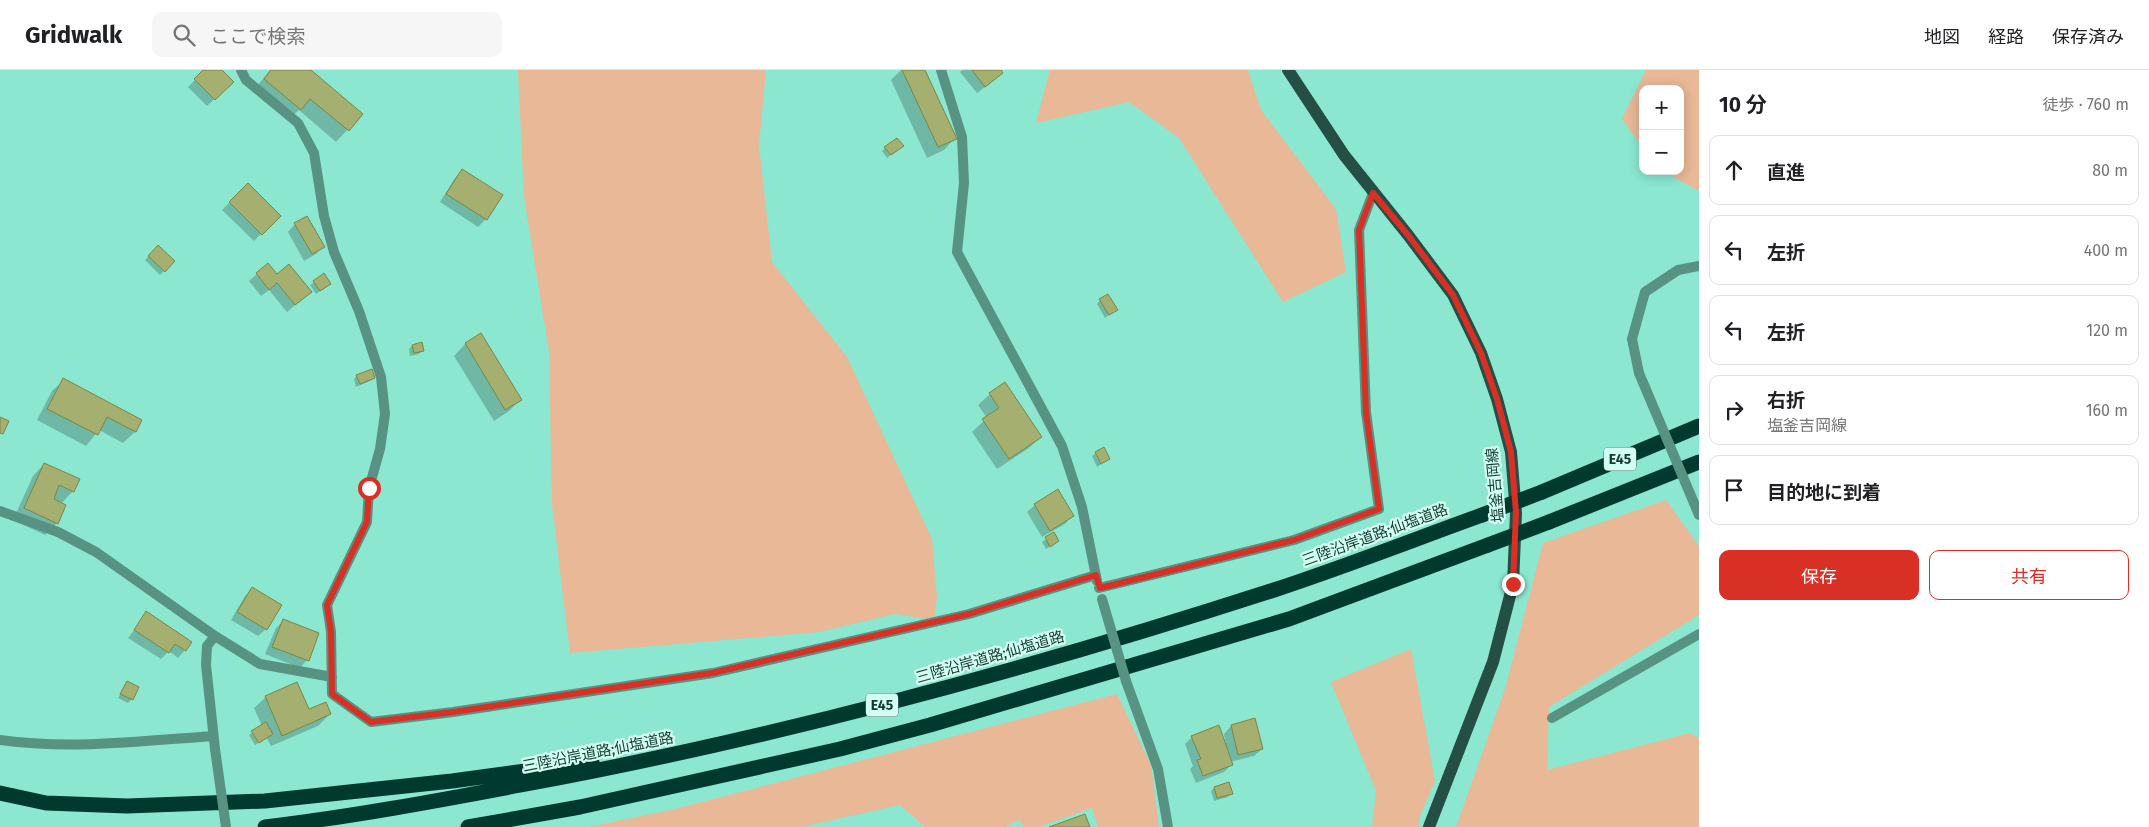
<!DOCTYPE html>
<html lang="ja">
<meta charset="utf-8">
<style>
:root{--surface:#fff;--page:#f6f6f6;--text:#202124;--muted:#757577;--line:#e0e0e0;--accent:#d93025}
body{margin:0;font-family:"Fira Sans","Noto Sans JP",sans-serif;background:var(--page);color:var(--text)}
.controls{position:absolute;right:15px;top:15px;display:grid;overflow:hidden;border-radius:10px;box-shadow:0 2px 12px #0003}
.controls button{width:45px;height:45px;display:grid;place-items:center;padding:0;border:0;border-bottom:1px solid var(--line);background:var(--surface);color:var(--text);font:25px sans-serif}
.stop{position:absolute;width:15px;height:15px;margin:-11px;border:4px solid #d93025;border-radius:50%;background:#fff}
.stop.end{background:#d93025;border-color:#fff;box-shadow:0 1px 5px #0008}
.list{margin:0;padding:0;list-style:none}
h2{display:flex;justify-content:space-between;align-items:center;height:65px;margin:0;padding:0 20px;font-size:21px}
h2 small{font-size:16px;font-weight:400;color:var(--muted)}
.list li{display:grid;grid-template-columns:32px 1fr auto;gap:15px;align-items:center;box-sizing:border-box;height:70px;margin:0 10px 10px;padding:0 10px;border:1px solid var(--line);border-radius:10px}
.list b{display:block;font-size:19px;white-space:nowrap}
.list p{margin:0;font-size:16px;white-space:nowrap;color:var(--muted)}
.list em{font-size:16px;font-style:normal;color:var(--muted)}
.actions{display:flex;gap:10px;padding:15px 20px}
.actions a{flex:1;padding:11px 0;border:1px solid var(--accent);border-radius:10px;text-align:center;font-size:18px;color:var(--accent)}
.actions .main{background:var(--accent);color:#fff}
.icon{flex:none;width:28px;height:28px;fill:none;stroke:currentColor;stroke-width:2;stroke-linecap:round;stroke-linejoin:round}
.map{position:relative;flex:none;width:1699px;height:757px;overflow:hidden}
header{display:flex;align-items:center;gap:30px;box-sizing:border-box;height:70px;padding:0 25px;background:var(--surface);border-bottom:1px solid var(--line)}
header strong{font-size:24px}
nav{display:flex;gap:28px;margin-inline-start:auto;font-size:18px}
.search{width:350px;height:45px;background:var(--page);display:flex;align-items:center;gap:12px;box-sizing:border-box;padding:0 18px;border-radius:10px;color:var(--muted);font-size:19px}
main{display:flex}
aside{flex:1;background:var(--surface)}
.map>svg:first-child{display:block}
.green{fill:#e8b897}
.shadow{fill:#0003}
.building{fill:#a4af70;stroke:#7c8641}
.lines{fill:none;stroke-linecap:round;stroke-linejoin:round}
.minor{stroke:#579283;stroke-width:10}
.primary{stroke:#254f45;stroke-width:12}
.motorway{stroke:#003a2f;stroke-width:15}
.minor-bridge{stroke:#579283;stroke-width:10}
.motorway-bridge{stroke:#003a2f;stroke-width:15}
.route{stroke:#d93025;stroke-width:6}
.labels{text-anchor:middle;stroke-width:4.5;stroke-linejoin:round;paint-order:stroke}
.shield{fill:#d3fef2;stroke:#4e766c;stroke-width:1}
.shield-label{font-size:14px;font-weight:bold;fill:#153c33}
.street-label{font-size:15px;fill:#153c33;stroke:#d3fef2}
</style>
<header>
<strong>Gridwalk</strong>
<div class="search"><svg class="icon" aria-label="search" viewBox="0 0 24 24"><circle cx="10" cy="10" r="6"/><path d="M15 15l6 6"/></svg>ここで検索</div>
<nav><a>地図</a><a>経路</a><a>保存済み</a></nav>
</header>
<main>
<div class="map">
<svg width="1699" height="757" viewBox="0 0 1699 757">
<rect width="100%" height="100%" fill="#8be7d0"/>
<path class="green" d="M 518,0 L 766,0 L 759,75 L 772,192 L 847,287 L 932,469 L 937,527 L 934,550 L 895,544 L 819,562 L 570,583 L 552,434 L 549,281 L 524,127 Z
M 1050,0 L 1248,0 L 1261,40 L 1336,139 L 1346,202 L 1283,232 L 1179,68 L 1129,32 L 1036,53 Z
M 1646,0 L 1699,0 L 1699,121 L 1663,101 L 1680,101 L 1680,19 L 1643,19 L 1643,78 L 1622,49 Z
M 1666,430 L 1699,476 L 1699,545 L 1549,637 L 1547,700 L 1690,663 L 1699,668 L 1699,757 L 1456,757 L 1505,619 L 1543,473 Z
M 1411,579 L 1435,711 L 1420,746 L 1418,757 L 1372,757 L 1376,721 L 1331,612 Z
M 1117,624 L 1151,695 L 1159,757 L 1098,757 L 1092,738 L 1039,757 L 1024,757 L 1019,750 L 1005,757 L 925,757 L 900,735 L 801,757 L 589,757 L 679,738 Z"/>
<path class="shadow" d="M 205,0 L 220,0 L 232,12 L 207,36 L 188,17 Z
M 270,0 L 309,0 L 362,44 L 336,72 L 299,40 L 288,50 L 253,21 Z
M 901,0 L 924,0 L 955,68 L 944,80 L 927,88 L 891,10 Z
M 962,0 L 999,0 L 994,10 L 977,23 L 960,2 Z
M 885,78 L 899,79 L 887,88 L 882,81 Z
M 463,100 L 501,125 L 486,149 L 478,157 L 440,132 L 455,108 Z
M 248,114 L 279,146 L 254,171 L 222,140 Z
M 295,154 L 323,177 L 316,184 L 304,191 L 288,162 Z
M 158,177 L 173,191 L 160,205 L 145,190 Z
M 268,194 L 277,206 L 310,222 L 287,242 L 269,220 L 261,226 L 249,211 Z
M 324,205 L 326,217 L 316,224 L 310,215 Z
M 1100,230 L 1116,239 L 1105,248 L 1097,234 Z
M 481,265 L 520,330 L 509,341 L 494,351 L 454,286 L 465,274 Z
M 421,274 L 423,280 L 419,284 L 410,286 L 409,279 L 412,276 Z
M 357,306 L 374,308 L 370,311 L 356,317 L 354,309 Z
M 64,310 L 141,350 L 135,362 L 123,373 L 99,360 L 86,376 L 37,350 L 52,321 Z
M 990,324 L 1040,367 L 1029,378 L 997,399 L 972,362 L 987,348 L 978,335 Z
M 1103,379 L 1109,389 L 1097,397 L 1092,386 Z
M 44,394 L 73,421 L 61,434 L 57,453 L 45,465 L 13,450 L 33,406 Z
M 1035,435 L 1072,446 L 1065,454 L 1042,467 L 1027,442 Z
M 1053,464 L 1058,471 L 1046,479 L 1042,472 Z
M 252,519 L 266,559 L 258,566 L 231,550 L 245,526 Z
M 147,543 L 185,580 L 178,588 L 169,581 L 161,589 L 128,568 Z
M 283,551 L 307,590 L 300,598 L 265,584 L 276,558 Z
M 127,612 L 132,629 L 128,633 L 118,628 Z
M 266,627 L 308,640 L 330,644 L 318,656 L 271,676 L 267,668 L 255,675 L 249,665 L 262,656 L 254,638 Z
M 1254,650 L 1262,679 L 1254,686 L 1230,692 L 1231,695 L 1224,702 L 1196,713 L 1190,699 L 1193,696 L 1185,674 L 1192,667 L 1226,675 L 1224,664 L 1231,656 Z
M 1214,718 L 1231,723 L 1228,727 L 1214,731 L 1211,721 Z"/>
<path class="building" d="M 203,0 L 222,0 L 234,12 L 215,30 L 194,9 Z
M 271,0 L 311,0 L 363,44 L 349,61 L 310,29 L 301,40 L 264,9 Z
M 902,0 L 925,0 L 957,69 L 938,77 Z
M 972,0 L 1001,0 L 1003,3 L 985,17 Z
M 897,68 L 904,76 L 891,85 L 884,77 Z
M 462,99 L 503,125 L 487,150 L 446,124 Z
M 248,113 L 281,146 L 262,165 L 229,132 Z
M 307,146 L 325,177 L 312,184 L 294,153 Z
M 158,175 L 175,191 L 165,202 L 148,186 Z
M 268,193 L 277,204 L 289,194 L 312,222 L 295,235 L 277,213 L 269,220 L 256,203 Z
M 324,203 L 331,214 L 320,221 L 313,211 Z
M 1108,224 L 1118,240 L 1109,245 L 1099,229 Z
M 481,263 L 522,330 L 505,340 L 465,273 Z
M 422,272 L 424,281 L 414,283 L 412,275 Z
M 372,299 L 375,308 L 360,314 L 356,305 Z
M 63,308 L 142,350 L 136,362 L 107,347 L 98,365 L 47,339 Z
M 1005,312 L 1042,367 L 1009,389 L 982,349 L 999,338 L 989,323 Z
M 0,347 L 9,351 L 3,364 L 0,363 Z
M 1104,377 L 1110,389 L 1101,394 L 1095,382 Z
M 44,393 L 80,409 L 74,422 L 59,415 L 54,429 L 66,435 L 58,454 L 24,438 Z
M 1058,419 L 1074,446 L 1050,461 L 1034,434 Z
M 1054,462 L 1059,471 L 1050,477 L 1045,467 Z
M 252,517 L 282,535 L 267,560 L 237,542 Z
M 146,541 L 192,572 L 186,581 L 175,574 L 169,583 L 134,560 Z
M 283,549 L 319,563 L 309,591 L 272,577 Z
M 127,611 L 139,617 L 133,630 L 120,624 Z
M 297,612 L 309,639 L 326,632 L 331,644 L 282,666 L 265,626 Z
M 1255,648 L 1263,679 L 1238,685 L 1231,655 Z
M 266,652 L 273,664 L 259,673 L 251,661 Z
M 1219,655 L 1233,695 L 1203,706 L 1197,690 L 1201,689 L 1191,666 Z
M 1229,712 L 1233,724 L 1217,728 L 1214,717 Z
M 1085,744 L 1090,757 L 1049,757 Z"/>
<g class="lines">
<path class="minor" d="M 241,0 L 246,10 L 298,53 L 314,83 L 324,146 L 334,182 L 359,241 L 381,307 L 385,344 L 380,379 L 369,418 L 367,452 L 327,535 L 331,562 L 332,624 L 371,652 L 453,642 L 713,603 L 969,544 L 1096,505
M 941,0 L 962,67 L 964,113 L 957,182 L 1062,376 L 1082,437 L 1097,511
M 1639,303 L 1632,269 L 1645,222 L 1678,200 L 1699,196
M 1694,433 L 1699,445
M 0,441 L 58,462 L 96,482 L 215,566 L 207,576 L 206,595 L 215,679
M 1099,518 L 1294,470 L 1379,439 L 1366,342 L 1359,160 L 1373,123
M 215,566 L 260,594 L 332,607
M 1126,611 L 1158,699 L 1168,757
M 1552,648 L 1699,564
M 0,670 C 71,680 142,671 213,666"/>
<path class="primary" d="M 1288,0 L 1344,85 L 1408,165 L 1453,225 L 1481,283 L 1497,329 L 1511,382 L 1516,443 L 1513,514 L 1493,592 L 1429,757"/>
<path class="motorway" d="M 1542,422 L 1699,356
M 1549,452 L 1699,392
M 0,723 L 46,733 L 127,736 L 265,731 L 452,711 L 592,692
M 265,757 C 350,747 436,731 521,715 C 776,668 1027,600 1274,520 C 1344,497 1413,470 1482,445
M 468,757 L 580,737 L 840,679 L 930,655 L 1289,549 L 1488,475"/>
<path class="minor-bridge" d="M 1639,303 L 1694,433
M 1102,529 L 1126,611
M 215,679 L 226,757"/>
<path class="motorway-bridge" d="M 1482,445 L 1542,422
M 1488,475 L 1549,452"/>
</g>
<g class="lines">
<path class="route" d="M 369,418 L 367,452 L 327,535 L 331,562 L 332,624 L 371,652 L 453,642 L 712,603 L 969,544 L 1096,505 L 1100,518 L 1294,470 L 1379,439 L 1366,342 L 1359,160 L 1373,123 L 1408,165 L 1453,225 L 1481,283 L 1497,329 L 1511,382 L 1516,442 L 1513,514"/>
</g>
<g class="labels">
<g class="shield">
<rect x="1604" y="377.5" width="32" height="23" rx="4"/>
<rect x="866" y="623.5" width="32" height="23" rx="4"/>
</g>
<g class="shield-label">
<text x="1620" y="394">E45</text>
<text x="882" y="640">E45</text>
</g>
<g class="street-label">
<text transform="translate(1495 415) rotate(-95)" y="5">塩釜吉岡線</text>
<text transform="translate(1375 465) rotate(-20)" y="5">三陸沿岸道路;仙塩道路</text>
<text transform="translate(990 587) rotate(-16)" y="5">三陸沿岸道路;仙塩道路</text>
<text transform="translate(598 682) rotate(-11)" y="5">三陸沿岸道路;仙塩道路</text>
</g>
</g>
</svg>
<div class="controls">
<button>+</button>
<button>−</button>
</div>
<div class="stop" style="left:369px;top:418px"></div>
<div class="stop end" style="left:1513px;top:514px"></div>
</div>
<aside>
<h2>10 分<small>徒歩 · 760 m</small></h2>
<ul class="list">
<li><svg class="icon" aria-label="ahead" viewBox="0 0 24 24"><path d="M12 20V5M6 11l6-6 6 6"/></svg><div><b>直進</b></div><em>80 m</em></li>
<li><svg class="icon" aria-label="left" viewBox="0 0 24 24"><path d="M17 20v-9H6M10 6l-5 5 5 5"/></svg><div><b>左折</b></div><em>400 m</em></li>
<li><svg class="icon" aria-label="left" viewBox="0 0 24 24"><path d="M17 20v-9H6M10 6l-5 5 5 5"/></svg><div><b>左折</b></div><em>120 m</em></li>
<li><svg class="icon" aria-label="right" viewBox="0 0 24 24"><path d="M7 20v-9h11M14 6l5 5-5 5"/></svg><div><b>右折</b><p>塩釜吉岡線</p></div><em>160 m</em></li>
<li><svg class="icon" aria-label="arrive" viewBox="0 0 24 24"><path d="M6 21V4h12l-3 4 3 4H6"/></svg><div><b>目的地に到着</b></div></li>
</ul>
<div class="actions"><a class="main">保存</a><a>共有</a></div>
</aside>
</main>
